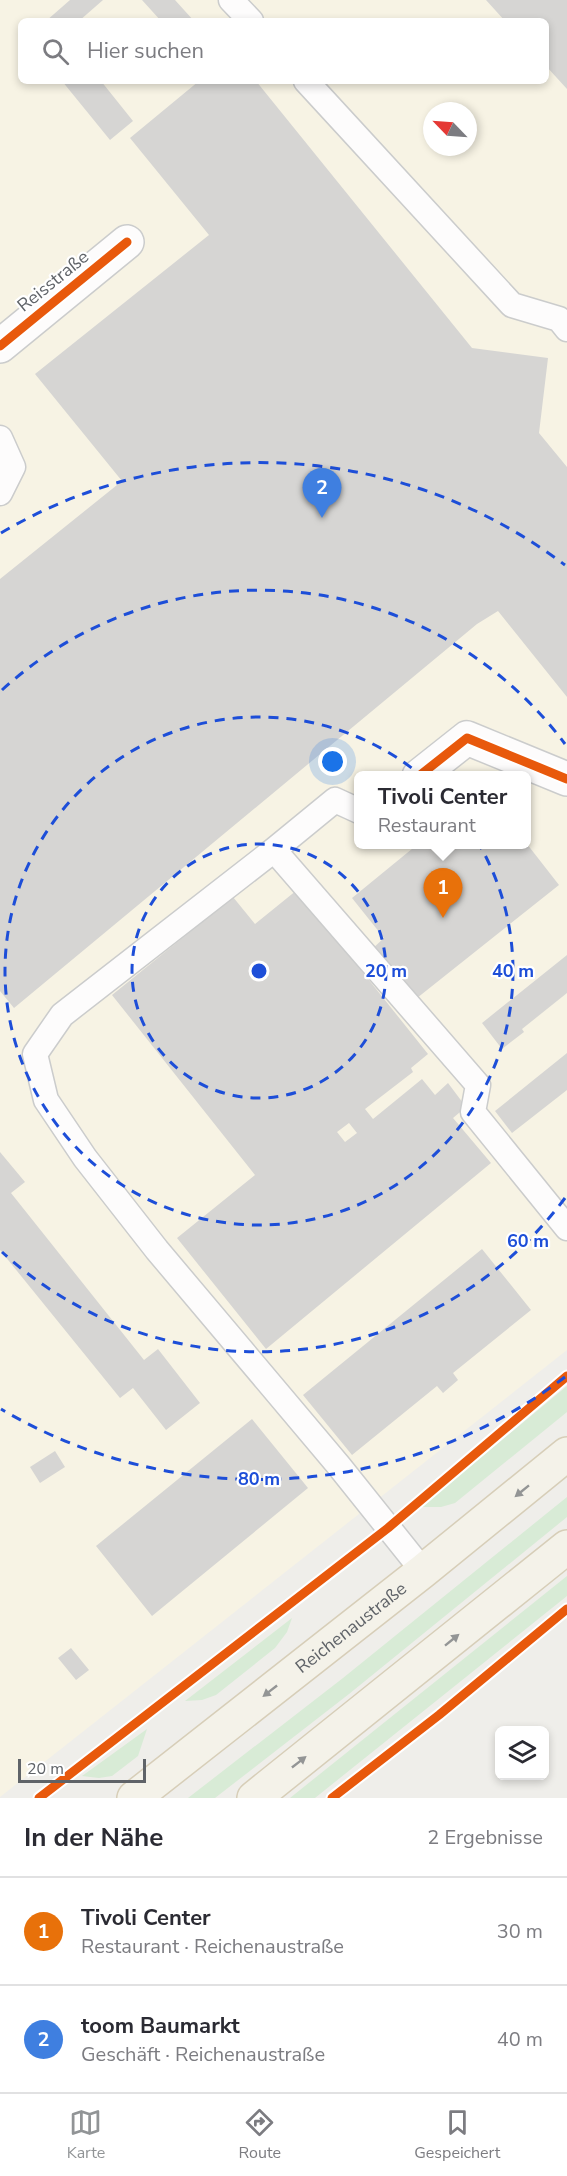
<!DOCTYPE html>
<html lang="de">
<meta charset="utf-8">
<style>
:root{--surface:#fff;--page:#f2f2f3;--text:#2b2b33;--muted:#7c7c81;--line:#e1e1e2;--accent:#919496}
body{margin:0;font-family:"Nunito Sans",sans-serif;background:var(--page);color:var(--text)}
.controls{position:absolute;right:18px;bottom:18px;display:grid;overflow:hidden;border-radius:9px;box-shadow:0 3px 9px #0003}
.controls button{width:54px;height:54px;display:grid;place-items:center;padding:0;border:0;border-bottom:2px solid var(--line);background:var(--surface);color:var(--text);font:30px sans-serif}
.compass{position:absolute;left:423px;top:102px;width:54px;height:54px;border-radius:50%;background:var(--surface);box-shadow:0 3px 9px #0003;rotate:295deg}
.scale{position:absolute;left:18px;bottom:15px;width:128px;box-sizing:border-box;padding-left:6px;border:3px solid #5f6368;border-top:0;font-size:16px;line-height:21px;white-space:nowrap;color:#5f6368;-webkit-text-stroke:4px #fff;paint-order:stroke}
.you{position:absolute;left:333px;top:762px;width:21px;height:21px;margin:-15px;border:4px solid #fff;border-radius:50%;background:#1a73e8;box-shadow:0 0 0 9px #1a73e833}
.badge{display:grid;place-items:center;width:39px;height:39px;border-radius:50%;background:var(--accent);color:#fff;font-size:20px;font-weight:700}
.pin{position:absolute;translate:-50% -50px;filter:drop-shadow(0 2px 3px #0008)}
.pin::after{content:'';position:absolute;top:32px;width:21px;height:18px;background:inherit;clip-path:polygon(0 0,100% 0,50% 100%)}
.popup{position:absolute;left:354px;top:771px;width:177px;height:78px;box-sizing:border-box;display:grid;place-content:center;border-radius:9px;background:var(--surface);filter:drop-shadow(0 2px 4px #0005);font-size:20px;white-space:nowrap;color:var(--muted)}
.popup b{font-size:22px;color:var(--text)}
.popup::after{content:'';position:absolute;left:50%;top:100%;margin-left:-12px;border:12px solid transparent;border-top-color:var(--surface)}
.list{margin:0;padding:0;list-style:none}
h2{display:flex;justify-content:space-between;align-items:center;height:78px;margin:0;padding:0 24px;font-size:26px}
h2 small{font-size:20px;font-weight:400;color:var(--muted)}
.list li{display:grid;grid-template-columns:39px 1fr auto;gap:18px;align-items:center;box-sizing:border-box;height:108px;padding:0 24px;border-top:2px solid var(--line)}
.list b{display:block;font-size:22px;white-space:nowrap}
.list p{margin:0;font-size:20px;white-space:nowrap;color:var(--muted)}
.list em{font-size:20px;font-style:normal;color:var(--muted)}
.icon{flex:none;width:33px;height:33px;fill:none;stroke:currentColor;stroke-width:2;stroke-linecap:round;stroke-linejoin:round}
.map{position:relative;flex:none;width:567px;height:1798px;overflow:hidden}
.search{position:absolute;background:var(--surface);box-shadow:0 3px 9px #0003;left:18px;right:18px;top:18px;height:66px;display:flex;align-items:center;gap:15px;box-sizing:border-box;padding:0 21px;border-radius:9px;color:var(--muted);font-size:22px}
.sheet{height:294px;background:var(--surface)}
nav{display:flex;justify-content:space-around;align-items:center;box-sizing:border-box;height:84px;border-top:2px solid var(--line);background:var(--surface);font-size:16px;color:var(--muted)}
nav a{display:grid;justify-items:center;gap:3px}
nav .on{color:var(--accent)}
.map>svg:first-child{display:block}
.commercial{fill:#f7f3e4;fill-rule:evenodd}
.green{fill:#d8ebd6}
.building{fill:#d6d5d3;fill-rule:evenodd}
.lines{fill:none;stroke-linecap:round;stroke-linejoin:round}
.lane-casing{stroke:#cbcccc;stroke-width:27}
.street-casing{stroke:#cbcccc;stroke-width:36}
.primary-casing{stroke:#d7ceb8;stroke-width:36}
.lane{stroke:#fdfcfc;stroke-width:24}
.street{stroke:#fdfcfc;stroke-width:33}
.primary{stroke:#f4f2e9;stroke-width:33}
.cycleway-casing{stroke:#fff;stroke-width:13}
.cycleway{stroke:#e8590c;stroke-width:9}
.oneway{fill:#939595}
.ring{fill:none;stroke:#1d4ed8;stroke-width:3;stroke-dasharray:10 8}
.labels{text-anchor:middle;stroke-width:4.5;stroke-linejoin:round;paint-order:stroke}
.street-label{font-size:18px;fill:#5f6368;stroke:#fff}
.centre{fill:#1d4ed8;stroke:#fff;stroke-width:3}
.ring-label{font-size:18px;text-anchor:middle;font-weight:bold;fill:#1d4ed8;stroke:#fff;stroke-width:4.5;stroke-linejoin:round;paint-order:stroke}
</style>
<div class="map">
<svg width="567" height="1798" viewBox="0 0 567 1798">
<rect width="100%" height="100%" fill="#efeeea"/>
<path class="commercial" d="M 0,0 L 567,0 L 567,1350 L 0,1797 ZM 21,21 L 546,21 L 546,81 L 21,81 ZM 432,111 L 468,111 L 468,147 L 432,147 ZM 359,776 L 527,776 L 527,844 L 359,844 Z"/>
<path class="green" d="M 567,1386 L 567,1412 L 455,1503 L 441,1507 L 421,1507 Z
M 567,1497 L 567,1517 L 349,1694 L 215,1798 L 188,1798 L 343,1678 Z
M 567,1576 L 567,1596 L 315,1798 L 290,1798 Z
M 292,1618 L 287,1632 L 275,1648 L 216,1695 L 202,1700 L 185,1701 Z
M 147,1729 L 138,1756 L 112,1776 L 99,1778 L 82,1776 Z"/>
<path class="building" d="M 70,0 L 103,0 L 79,21 L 46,21 Z
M 142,0 L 175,0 L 194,21 L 161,21 Z
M 486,0 L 567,0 L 567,89 L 546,66 L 546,21 L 505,21 Z
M 62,81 L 101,81 L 133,121 L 110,140 Z
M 199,81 L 256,81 L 472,348 L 548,358 L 539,433 L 567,467 L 567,697 L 498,611 L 477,624 L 14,1008 L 0,991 L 0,579 L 122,481 L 35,374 L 209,235 L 130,138 Z
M 418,844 L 427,844 L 433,851 L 441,844 L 496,844 L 499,848 L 504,844 L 527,844 L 559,885 L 412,1002 L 371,950 L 384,938 L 352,898 Z
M 297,890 L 428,1054 L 411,1068 L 413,1072 L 365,1109 L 373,1119 L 422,1079 L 435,1095 L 448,1083 L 466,1107 L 453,1118 L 491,1163 L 266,1349 L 177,1238 L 255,1175 L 112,995 L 233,897 L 255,924 ZM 349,1123 L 357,1133 L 345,1142 L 337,1132 Z
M 567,955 L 567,993 L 522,1029 L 524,1032 L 502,1049 L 482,1023 Z
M 567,1053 L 567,1090 L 512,1133 L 495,1111 Z
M 0,1152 L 25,1182 L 11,1193 L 144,1360 L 158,1349 L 200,1403 L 166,1430 L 133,1388 L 120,1398 L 0,1250 Z
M 482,1249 L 531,1310 L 453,1373 L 458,1380 L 443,1393 L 437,1386 L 352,1455 L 303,1395 Z
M 252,1419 L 308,1488 L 152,1616 L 96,1546 Z
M 55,1451 L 65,1467 L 40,1483 L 30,1467 Z
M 71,1648 L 89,1670 L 76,1680 L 58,1658 Z"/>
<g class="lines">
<defs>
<path id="lane" d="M 231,0 L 251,21
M 306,81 L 512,305 L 559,319 L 567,329
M 0,438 L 13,467 L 0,493
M 274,850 L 335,800 L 359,811
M 423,1571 L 339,1466 L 157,1250 L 85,1158 L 46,1100 L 35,1054 L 62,1015 L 274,850 L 478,1085 L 473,1112 L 567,1228"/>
<path id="street" d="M 0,346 L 127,242
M 419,776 L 467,738 L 567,779"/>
<g id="primary">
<path id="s1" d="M 134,1798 L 423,1571 L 567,1454"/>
<path d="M 254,1798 L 567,1547"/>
</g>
</defs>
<use href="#lane" class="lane-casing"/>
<use href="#street" class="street-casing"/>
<use href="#primary" class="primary-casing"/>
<use href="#lane" class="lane"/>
<use href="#street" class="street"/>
<use href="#primary" class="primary"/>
<defs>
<path id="cycleway" d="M 0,346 L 127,242
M 419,776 L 467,738 L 567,779
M 39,1798 L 388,1528 L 567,1376
M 332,1798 L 439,1715 L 567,1609"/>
</defs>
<use href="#cycleway" class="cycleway-casing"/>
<use href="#cycleway" class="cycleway"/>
</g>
<defs><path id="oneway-solid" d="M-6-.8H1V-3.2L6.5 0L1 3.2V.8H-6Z" transform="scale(1.5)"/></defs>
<g class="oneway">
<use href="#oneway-solid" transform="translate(522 1491) rotate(141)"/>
<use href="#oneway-solid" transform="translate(452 1640) rotate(-39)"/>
<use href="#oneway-solid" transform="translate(270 1691) rotate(142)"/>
<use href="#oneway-solid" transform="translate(299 1762) rotate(-38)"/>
</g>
<g class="ring">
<circle cx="259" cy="971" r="127"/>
<circle cx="259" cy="971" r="254"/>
<path d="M565 1198A381 381 0 0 1 2 1252M2 690A381 381 0 0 1 565 744"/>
<path d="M565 1377A508 508 0 0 1 1 1409M1 533A508 508 0 0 1 565 565"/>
</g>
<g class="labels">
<g class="street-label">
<text transform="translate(53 281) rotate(-39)" y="6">Reisstraße</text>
<text dy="6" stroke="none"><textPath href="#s1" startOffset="276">Reichenaustraße</textPath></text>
</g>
</g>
<circle cx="259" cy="971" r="9" class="centre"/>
<g class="ring-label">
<text x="386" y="977">20 m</text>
<text x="513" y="977">40 m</text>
<text x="528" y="1247">60 m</text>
<text x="259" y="1485">80 m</text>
</g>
</svg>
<div class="controls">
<button><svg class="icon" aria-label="layers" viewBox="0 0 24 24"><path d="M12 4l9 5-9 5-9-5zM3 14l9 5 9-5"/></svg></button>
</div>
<svg class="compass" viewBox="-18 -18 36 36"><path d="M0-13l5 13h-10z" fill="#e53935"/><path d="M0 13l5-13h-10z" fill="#7c7c81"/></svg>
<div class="scale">20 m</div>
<div class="you"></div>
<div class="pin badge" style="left:443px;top:918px;background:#e8710a">1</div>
<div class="popup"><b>Tivoli Center</b>Restaurant</div>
<div class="pin badge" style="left:322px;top:518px;background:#3f7fe0">2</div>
<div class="search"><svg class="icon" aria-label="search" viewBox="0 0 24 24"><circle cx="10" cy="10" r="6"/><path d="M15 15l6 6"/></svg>Hier suchen</div>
</div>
<section class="sheet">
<h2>In der Nähe<small>2 Ergebnisse</small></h2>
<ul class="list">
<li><span class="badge" style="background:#e8710a">1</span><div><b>Tivoli Center</b><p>Restaurant · Reichenaustraße</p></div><em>30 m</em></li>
<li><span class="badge" style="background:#3f7fe0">2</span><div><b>toom Baumarkt</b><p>Geschäft · Reichenaustraße</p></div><em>40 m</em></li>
</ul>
</section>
<nav>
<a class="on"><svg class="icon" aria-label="map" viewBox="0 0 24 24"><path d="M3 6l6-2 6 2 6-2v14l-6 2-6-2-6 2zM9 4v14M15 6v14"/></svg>Karte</a>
<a><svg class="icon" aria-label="directions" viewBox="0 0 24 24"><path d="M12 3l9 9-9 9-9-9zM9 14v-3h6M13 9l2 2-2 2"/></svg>Route</a>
<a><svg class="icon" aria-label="saved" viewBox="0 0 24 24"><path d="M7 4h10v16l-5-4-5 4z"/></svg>Gespeichert</a>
</nav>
